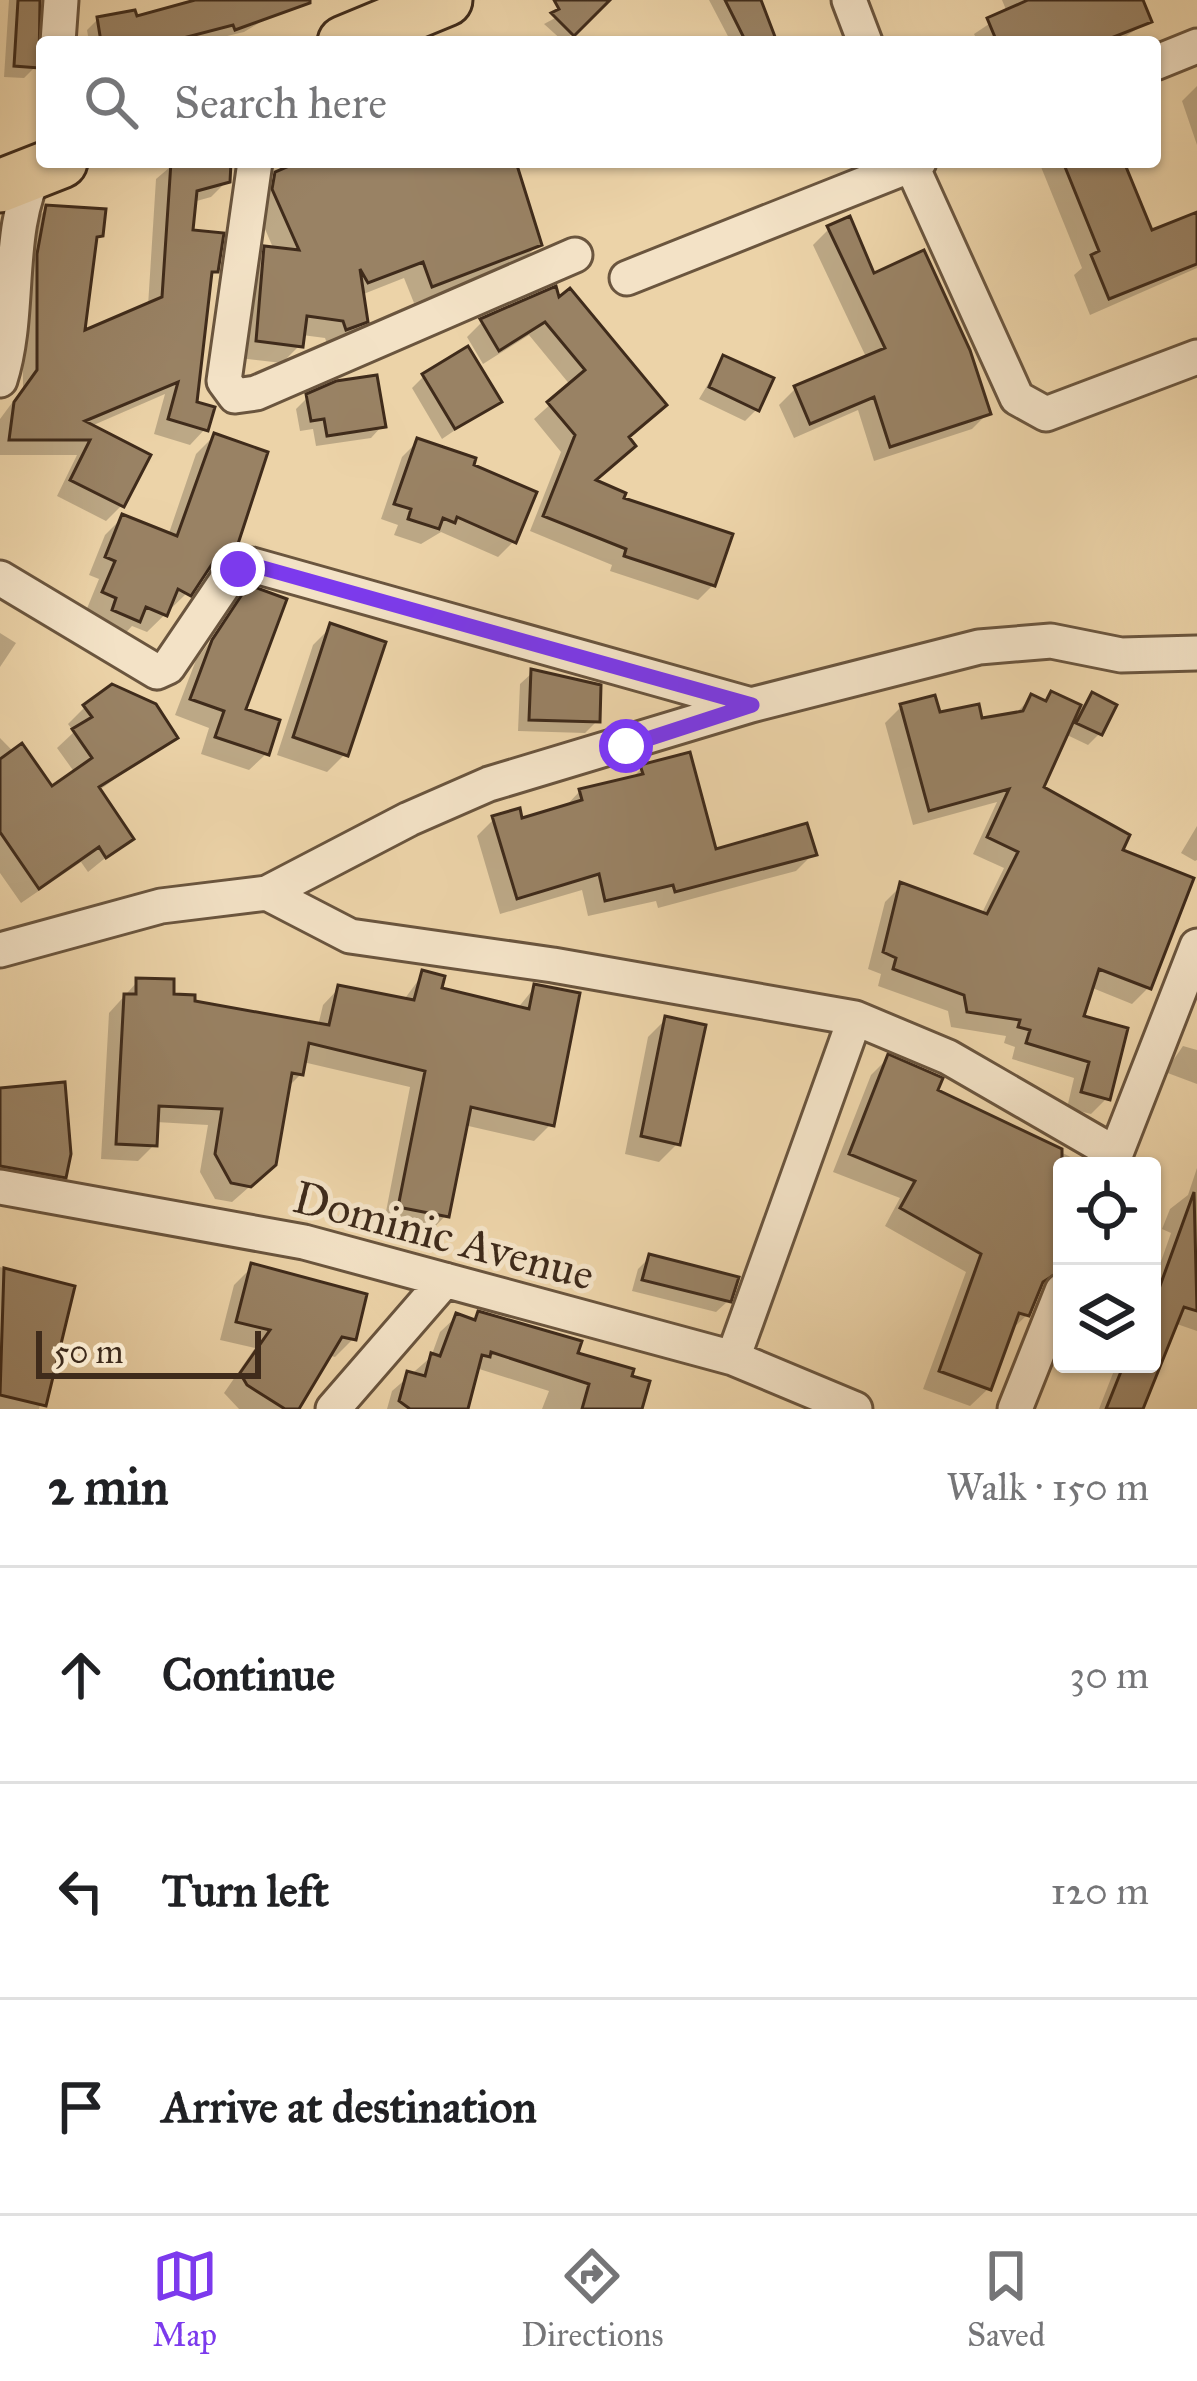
<!DOCTYPE html>
<meta charset="utf-8">
<style>
:root{--surface:#fff;--page:#f2f2f2;--text:#202124;--muted:#757577;--line:#e0e0e0;--accent:#7c3aed}
body{margin:0;font-family:"IM FELL Great Primer",serif;background:var(--page);color:var(--text)}
.controls{position:absolute;right:36px;bottom:36px;display:grid;overflow:hidden;border-radius:12px;box-shadow:0 3px 9px #0004}
.controls button{width:108px;height:108px;display:grid;place-items:center;padding:0;border:0;border-bottom:3px solid var(--line);background:var(--surface);color:var(--text);font:60px sans-serif}
.scale{position:absolute;left:36px;bottom:30px;width:225px;box-sizing:border-box;padding-left:12px;border:6px solid #3f2b1b;border-top:0;font-size:33px;line-height:42px;white-space:nowrap;color:#3f2b1b;-webkit-text-stroke:9px #f3e2c6;paint-order:stroke}
.stop{position:absolute;width:36px;height:36px;margin:-27px;border:9px solid #7c3aed;border-radius:50%;background:#fff}
.stop.end{background:#7c3aed;border-color:#fff;box-shadow:0 3px 12px #0008}
.list{margin:0;padding:0;list-style:none}
h2{display:flex;justify-content:space-between;align-items:center;height:156px;margin:0;padding:0 48px;font-size:51px}
h2 small{font-size:39px;font-weight:400;color:var(--muted)}
.list li{display:grid;grid-template-columns:78px 1fr auto;gap:36px;align-items:center;box-sizing:border-box;height:216px;padding:0 48px;border-top:3px solid var(--line)}
.list b{display:block;font-size:45px;white-space:nowrap}
.list em{font-size:39px;font-style:normal;color:var(--muted)}
.icon{flex:none;width:66px;height:66px;fill:none;stroke:currentColor;stroke-width:2;stroke-linecap:round;stroke-linejoin:round}
.map{position:relative;flex:none;width:1197px;height:1409px;overflow:hidden}
.search{position:absolute;background:var(--surface);box-shadow:0 3px 9px #0004;left:36px;right:36px;top:36px;height:132px;display:flex;align-items:center;gap:30px;box-sizing:border-box;padding:0 42px;border-radius:12px;color:var(--muted);font-size:45px}
.sheet{height:804px;background:var(--surface)}
nav{display:flex;justify-content:space-around;align-items:center;box-sizing:border-box;height:168px;border-top:3px solid var(--line);background:var(--surface);font-size:33px;color:var(--muted)}
nav a{display:grid;justify-items:center;gap:6px}
nav .on{color:var(--accent)}
.map>svg:first-child{display:block}
.shadow{fill:#0003}
.building{fill:#998264;stroke:#3f2b1b;stroke-width:3}
.lines{fill:none;stroke-linecap:round;stroke-linejoin:round}
.minor-casing{stroke:#6a553e;stroke-width:39}
.primary-casing{stroke:#3f2b1b;stroke-width:57}
.minor{stroke:#f3e2c6;stroke-width:33}
.primary{stroke:#ecd3a8;stroke-width:51}
.route{stroke:#7c3aed;stroke-width:15}
.labels{text-anchor:middle;stroke-width:10;stroke-linejoin:round;paint-order:stroke}
.street-label{font-size:45px;fill:#3f2b1b;stroke:#f3e2c6}
</style>
<div class="map">
<svg width="1197" height="1409" viewBox="0 0 1197 1409">
<rect width="100%" height="100%" fill="#ecd3a8"/>
<filter id="stains"><feTurbulence type="fractalNoise" baseFrequency=".00167" numOctaves="4"/><feColorMatrix values="0 0 0 0 .2 0 0 0 0 .09 0 0 0 0 .02 0 0 0 .5 -.17"/></filter>
<radialGradient id="worn" r=".72"><stop offset=".6" stop-color="#630" stop-opacity="0"/><stop offset="1" stop-color="#630" stop-opacity=".3"/></radialGradient>
<path class="shadow" d="M 9,0 L 40,0 L 36,66 L 24,78 L 4,77 Z
M 207,0 L 282,0 L 285,7 L 244,32 L 202,42 L 89,42 L 87,30 L 98,19 L 134,20 Z
M 589,0 L 605,0 L 564,42 L 544,24 Z
M 709,0 L 755,0 L 772,42 L 731,42 Z
M 1002,0 L 1140,0 L 1149,21 L 1117,42 L 978,42 L 974,34 L 1007,12 Z
M 1197,86 L 1197,145 L 1182,101 Z
M 176,162 L 228,162 L 227,181 L 211,197 L 193,202 L 190,232 L 215,271 L 208,278 L 193,404 L 205,429 L 190,445 L 154,434 L 165,394 L 89,427 L 122,505 L 106,521 L 57,496 L 77,455 L 0,455 L 0,419 L 23,388 L 22,272 L 31,224 L 47,208 L 100,235 L 93,242 L 82,334 L 148,306 L 156,179 Z
M 306,162 L 512,162 L 539,244 L 521,262 L 414,303 L 404,278 L 361,295 L 365,320 L 347,339 L 328,346 L 325,338 L 302,335 L 300,345 L 282,363 L 239,358 L 247,267 L 265,249 L 274,250 L 256,208 L 258,194 L 276,175 Z
M 1039,162 L 1121,162 L 1150,234 L 1197,228 L 1197,268 L 1090,315 L 1074,275 L 1082,268 Z
M 829,229 L 988,413 L 972,429 L 874,461 L 858,410 L 794,438 L 779,405 L 795,389 L 867,359 L 813,245 Z
M 554,290 L 626,438 L 592,482 L 620,500 L 713,585 L 698,600 L 610,571 L 612,565 L 530,531 L 561,452 L 534,419 L 571,386 L 529,335 L 483,364 L 467,337 L 482,322 Z
M 723,359 L 757,409 L 745,421 L 699,399 Z
M 424,376 L 498,401 L 442,439 L 412,388 Z
M 308,397 L 382,426 L 371,438 L 316,446 L 313,429 L 300,431 L 296,409 Z
M 214,436 L 233,548 L 147,632 L 132,626 L 120,639 L 96,628 L 101,617 L 86,611 L 99,579 L 89,575 L 105,535 L 123,517 L 168,536 L 196,454 Z
M 418,441 L 470,467 L 514,541 L 498,557 L 441,532 L 421,544 L 394,535 L 398,525 L 381,519 L 402,457 Z
M 245,596 L 242,711 L 266,754 L 249,770 L 201,754 L 209,728 L 175,715 L 196,660 Z
M 331,627 L 345,754 L 327,772 L 277,755 L 313,645 Z
M 0,633 L 16,643 L 0,667 Z
M 532,673 L 597,721 L 585,733 L 518,731 L 520,684 Z
M 1051,694 L 1080,708 L 1093,695 L 1099,734 L 1088,745 L 1065,734 L 1040,789 L 1119,852 L 1149,987 L 1132,1004 L 1090,987 L 1081,1018 L 1107,1098 L 1091,1114 L 1067,1108 L 1074,1078 L 1012,1059 L 1015,1047 L 1004,1043 L 1006,1036 L 951,1027 L 948,1011 L 878,986 L 881,974 L 868,969 L 885,902 L 901,886 L 981,915 L 1004,868 L 973,854 L 997,802 L 913,825 L 885,723 L 902,706 L 979,722 L 1016,713 L 1032,697 L 1043,702 Z
M 85,707 L 174,737 L 98,791 L 130,838 L 88,872 L 81,862 L 21,903 L 0,873 L 0,738 L 51,790 L 75,773 L 57,748 L 74,732 L 68,724 Z
M 642,768 L 714,852 L 813,854 L 796,871 L 658,908 L 656,901 L 588,916 L 582,890 L 500,914 L 477,836 L 494,819 L 520,821 L 563,809 L 580,791 L 631,779 Z
M 1197,826 L 1197,860 L 1195,861 L 1181,853 Z
M 423,974 L 438,990 L 517,1009 L 535,987 L 551,1124 L 534,1141 L 464,1125 L 446,1215 L 430,1232 L 384,1222 L 410,1087 L 303,1062 L 301,1074 L 286,1089 L 256,1181 L 232,1202 L 215,1199 L 200,1172 L 208,1125 L 156,1122 L 154,1145 L 138,1161 L 101,1159 L 109,1013 L 138,981 L 192,1004 L 318,1026 L 323,1005 L 339,988 L 403,1001 Z
M 666,1019 L 677,1144 L 659,1162 L 625,1154 L 648,1037 Z
M 1183,1046 L 1197,1050 L 1197,1084 L 1165,1072 Z
M 888,1058 L 934,1091 L 1079,1161 L 1077,1166 L 1062,1166 L 1062,1203 L 1027,1315 L 1008,1333 L 988,1389 L 970,1406 L 923,1389 L 966,1272 L 885,1226 L 900,1198 L 833,1172 L 871,1075 Z
M 0,1091 L 63,1176 L 50,1189 L 0,1182 Z
M 1197,1168 L 1197,1331 L 1174,1323 L 1140,1409 L 1099,1409 L 1115,1368 L 1104,1364 L 1152,1364 L 1152,1287 L 1171,1233 L 1162,1229 L 1170,1209 L 1188,1195 Z
M 650,1257 L 728,1301 L 716,1312 L 632,1291 L 638,1269 Z
M 0,1267 L 71,1288 L 39,1409 L 0,1409 Z
M 252,1267 L 353,1339 L 335,1357 L 328,1355 L 292,1409 L 239,1409 L 224,1393 L 255,1348 L 220,1340 L 234,1285 Z
M 479,1314 L 574,1355 L 639,1409 L 542,1409 L 549,1391 L 476,1368 L 465,1409 L 387,1409 L 392,1391 L 431,1357 L 440,1332 L 457,1316 L 472,1322 Z"/>
<path class="building" d="M 18,0 L 40,0 L 39,68 L 14,66 Z
M 195,0 L 310,0 L 310,3 L 235,30 L 233,25 L 168,42 L 101,42 L 97,17 L 135,10 L 137,16 Z
M 554,0 L 610,0 L 574,36 L 551,13 L 559,9 Z
M 725,0 L 761,0 L 777,42 L 746,42 Z
M 1028,0 L 1143,0 L 1152,22 L 1101,42 L 997,42 L 987,18 Z
M 171,162 L 231,162 L 230,182 L 197,191 L 193,230 L 224,233 L 218,272 L 212,272 L 197,402 L 215,407 L 208,431 L 168,419 L 178,382 L 85,421 L 151,455 L 124,507 L 70,480 L 90,440 L 9,440 L 14,402 L 37,370 L 37,254 L 46,205 L 106,209 L 103,236 L 97,237 L 85,330 L 162,297 Z
M 298,162 L 516,162 L 542,245 L 432,287 L 423,262 L 368,283 L 360,269 L 368,322 L 346,330 L 343,321 L 307,316 L 303,347 L 256,341 L 264,246 L 299,250 L 272,189 L 275,172 Z
M 1063,162 L 1124,162 L 1152,230 L 1197,212 L 1197,264 L 1109,299 L 1091,255 L 1099,251 Z
M 850,216 L 874,273 L 924,250 L 970,350 L 991,414 L 890,447 L 874,397 L 810,424 L 794,386 L 885,348 L 827,226 Z
M 556,286 L 559,297 L 570,288 L 667,405 L 629,437 L 636,446 L 596,480 L 626,493 L 624,498 L 733,534 L 715,586 L 624,556 L 626,549 L 543,516 L 575,435 L 547,402 L 585,370 L 545,322 L 499,351 L 480,319 Z
M 468,346 L 502,402 L 455,429 L 422,374 Z
M 723,355 L 774,378 L 759,411 L 709,387 Z
M 377,375 L 386,427 L 327,436 L 324,419 L 311,421 L 306,394 L 336,381 Z
M 214,433 L 268,452 L 236,550 L 212,564 L 191,596 L 178,589 L 167,616 L 146,607 L 140,622 L 112,610 L 116,598 L 102,592 L 115,561 L 105,557 L 122,514 L 177,536 Z
M 417,438 L 476,458 L 474,465 L 537,492 L 516,543 L 457,517 L 455,523 L 443,518 L 439,529 L 408,519 L 411,509 L 394,504 Z
M 254,587 L 287,599 L 246,709 L 280,720 L 269,755 L 215,737 L 224,711 L 190,699 L 212,640 L 243,593 Z
M 330,623 L 386,642 L 348,756 L 293,737 Z
M 531,669 L 601,685 L 600,722 L 529,720 Z
M 112,684 L 156,704 L 178,738 L 99,787 L 134,839 L 106,858 L 99,847 L 39,889 L 0,832 L 0,759 L 22,743 L 52,786 L 92,758 L 72,729 L 92,717 L 83,705 Z
M 1051,691 L 1081,705 L 1044,787 L 1130,835 L 1123,850 L 1194,878 L 1151,989 L 1099,969 L 1084,1016 L 1128,1028 L 1110,1100 L 1081,1092 L 1089,1062 L 1026,1043 L 1030,1030 L 1018,1027 L 1020,1020 L 967,1012 L 964,995 L 893,969 L 896,958 L 883,952 L 900,882 L 987,914 L 1018,852 L 987,837 L 1009,789 L 929,811 L 900,704 L 935,695 L 940,712 L 979,704 L 982,718 L 1023,711 L 1031,694 L 1046,701 Z
M 1092,692 L 1117,705 L 1102,735 L 1076,723 Z
M 690,752 L 716,849 L 807,823 L 817,855 L 675,892 L 673,885 L 605,901 L 599,874 L 517,899 L 492,816 L 520,808 L 522,818 L 582,800 L 579,789 L 643,774 L 640,765 Z
M 422,970 L 445,976 L 442,988 L 529,1009 L 534,984 L 580,993 L 554,1126 L 471,1107 L 449,1217 L 398,1207 L 425,1071 L 309,1043 L 303,1075 L 292,1073 L 276,1165 L 251,1187 L 231,1183 L 215,1154 L 222,1109 L 159,1106 L 157,1146 L 116,1144 L 124,994 L 136,994 L 136,978 L 174,979 L 174,994 L 195,995 L 195,1001 L 329,1025 L 338,985 L 414,1000 Z
M 665,1016 L 706,1025 L 680,1145 L 641,1136 Z
M 888,1054 L 943,1078 L 938,1090 L 1062,1149 L 1062,1270 L 1043,1282 L 1029,1316 L 1019,1313 L 991,1390 L 939,1371 L 981,1254 L 900,1208 L 915,1181 L 849,1154 Z
M 65,1082 L 71,1154 L 66,1178 L 0,1166 L 0,1088 Z
M 1194,1192 L 1197,1311 L 1184,1307 L 1143,1409 L 1106,1409 L 1124,1364 L 1152,1364 L 1152,1308 Z
M 649,1254 L 739,1277 L 731,1302 L 642,1280 Z
M 251,1263 L 367,1294 L 356,1340 L 342,1337 L 299,1409 L 285,1409 L 247,1385 L 240,1373 L 270,1330 L 236,1322 Z
M 4,1268 L 75,1286 L 46,1406 L 0,1395 Z
M 478,1311 L 582,1341 L 578,1353 L 634,1369 L 632,1376 L 650,1381 L 642,1409 L 582,1409 L 589,1384 L 491,1352 L 490,1357 L 482,1355 L 468,1409 L 410,1409 L 399,1401 L 407,1371 L 425,1376 L 431,1353 L 440,1356 L 456,1313 L 475,1320 Z"/>
<g class="lines">
<defs>
<path id="minor" d="M 849,0 L 865,42
M 58,42 L 61,0
M 1155,63 L 1197,46
M 255,162 L 224,381 L 235,396 L 256,393 L 575,255
M 910,162 L 1017,398 L 1046,414 L 1197,357
M 627,278 L 919,162
M 0,380 C 22,311 4,231 38,166
M 0,578 L 157,672 L 168,667 L 229,577 L 252,565 L 751,705
M 267,893 L 409,819 L 489,784 L 751,705 L 979,647 L 1051,641 L 1121,655 L 1197,653
M 0,950 L 161,906 L 267,893 L 350,936 L 553,965 L 855,1018 L 948,1057 L 1116,1154
M 1111,1166 L 1197,946
M 0,1187 L 304,1242 L 733,1358 L 855,1409
M 733,1358 L 855,1018
M 333,1409 L 445,1280
M 1015,1409 L 1062,1291"/>
<path id="primary" d="M 344,42 L 446,0
M 0,186 L 61,162"/>
</defs>
<use href="#minor" class="minor-casing"/>
<use href="#primary" class="primary-casing"/>
<use href="#minor" class="minor"/>
<use href="#primary" class="primary"/>
</g>
<g class="lines">
<path class="route" d="M 238,569 L 252,565 L 752,705 L 626,746"/>
</g>
<g class="labels">
<g class="street-label">
<text transform="translate(444 1235) rotate(15)" y="16">Dominic Avenue</text>
</g>
</g>
<rect width="100%" height="100%" filter="url(#stains)"/>
<rect width="100%" height="100%" fill="url(#worn)"/>
</svg>
<div class="controls">
<button><svg class="icon" aria-label="locate" viewBox="0 0 24 24"><circle cx="12" cy="12" r="6"/><path d="M12 2v4M12 18v4M2 12h4M18 12h4"/></svg></button>
<button><svg class="icon" aria-label="layers" viewBox="0 0 24 24"><path d="M12 4l9 5-9 5-9-5zM3 14l9 5 9-5"/></svg></button>
</div>
<div class="scale">50 m</div>
<div class="stop" style="left:626px;top:746px"></div>
<div class="stop end" style="left:238px;top:569px"></div>
<div class="search"><svg class="icon" aria-label="search" viewBox="0 0 24 24"><circle cx="10" cy="10" r="6"/><path d="M15 15l6 6"/></svg>Search here</div>
</div>
<section class="sheet">
<h2>2 min<small>Walk · 150 m</small></h2>
<ul class="list">
<li><svg class="icon" aria-label="ahead" viewBox="0 0 24 24"><path d="M12 20V5M6 11l6-6 6 6"/></svg><div><b>Continue</b></div><em>30 m</em></li>
<li><svg class="icon" aria-label="left" viewBox="0 0 24 24"><path d="M17 20v-9H6M10 6l-5 5 5 5"/></svg><div><b>Turn left</b></div><em>120 m</em></li>
<li><svg class="icon" aria-label="arrive" viewBox="0 0 24 24"><path d="M6 21V4h12l-3 4 3 4H6"/></svg><div><b>Arrive at destination</b></div></li>
</ul>
</section>
<nav>
<a class="on"><svg class="icon" aria-label="map" viewBox="0 0 24 24"><path d="M3 6l6-2 6 2 6-2v14l-6 2-6-2-6 2zM9 4v14M15 6v14"/></svg>Map</a>
<a><svg class="icon" aria-label="directions" viewBox="0 0 24 24"><path d="M12 3l9 9-9 9-9-9zM9 14v-3h6M13 9l2 2-2 2"/></svg>Directions</a>
<a><svg class="icon" aria-label="saved" viewBox="0 0 24 24"><path d="M7 4h10v16l-5-4-5 4z"/></svg>Saved</a>
</nav>
